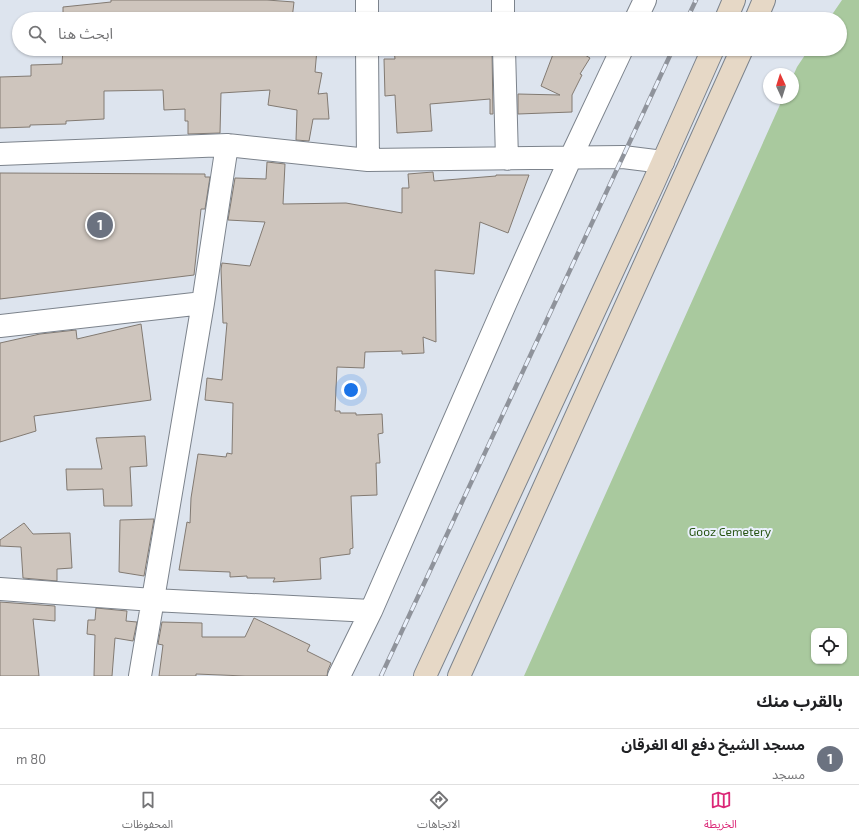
<!DOCTYPE html>
<html lang="ar">
<meta charset="utf-8">
<style>
:root{--surface:#fff;--page:#f2f2f2;--text:#202124;--muted:#757577;--line:#e0e0e0;--accent:#db2777}
body{margin:0;font-family:"Exo 2","Noto Sans Arabic",sans-serif;background:var(--page);color:var(--text);direction:rtl}
.controls{position:absolute;right:12px;bottom:12px;display:grid;overflow:hidden;border-radius:8px;box-shadow:0 1px 3px #0004}
.controls button{width:36px;height:36px;display:grid;place-items:center;padding:0;border:0;border-bottom:1px solid var(--line);background:var(--surface);color:var(--text);font:20px sans-serif}
.compass{position:absolute;left:763px;top:68px;width:36px;height:36px;border-radius:50%;background:var(--surface);box-shadow:0 1px 3px #0004;rotate:356deg}
.you{position:absolute;left:351px;top:390px;width:14px;height:14px;margin:-10px;border:3px solid #fff;border-radius:50%;background:#1a73e8;box-shadow:0 0 0 6px #1a73e833}
.badge{display:grid;place-items:center;width:26px;height:26px;border-radius:50%;background:var(--accent);color:#fff;font-size:13px;font-weight:700}
.pin{position:absolute;translate:-50% -50%;border:2px solid #fff;box-shadow:0 1px 4px #0006}
.list{margin:0;padding:0;list-style:none}
h2{display:flex;justify-content:space-between;align-items:center;height:52px;margin:0;padding:0 16px;font-size:17px}
h2 small{font-size:13px;font-weight:400;color:var(--muted)}
.list li{display:grid;grid-template-columns:26px 1fr auto;gap:12px;align-items:center;box-sizing:border-box;height:56px;padding:0 16px;border-top:1px solid var(--line)}
.list b{display:block;font-size:15px;white-space:nowrap}
.list p{margin:0;font-size:13px;white-space:nowrap;color:var(--muted)}
.list em{font-size:13px;font-style:normal;color:var(--muted)}
.icon{flex:none;width:22px;height:22px;fill:none;stroke:currentColor;stroke-width:2;stroke-linecap:round;stroke-linejoin:round}
.map{position:relative;flex:none;width:859px;height:676px;overflow:hidden;direction:ltr}
.search{position:absolute;background:var(--surface);box-shadow:0 1px 3px #0004;left:12px;right:12px;top:12px;height:44px;display:flex;align-items:center;gap:10px;box-sizing:border-box;padding:0 14px;border-radius:22px;color:var(--muted);font-size:15px}
.sheet{height:108px;background:var(--surface)}
nav{display:flex;justify-content:space-around;align-items:center;box-sizing:border-box;height:56px;border-top:1px solid var(--line);background:var(--surface);font-size:11px;color:var(--muted)}
nav a{display:grid;justify-items:center;gap:2px}
nav .on{color:var(--accent)}
.map>svg:first-child{display:block}
.green{fill:#a9c99e;fill-rule:evenodd}
.building{fill:#cec5bd;stroke:#827a72}
.lines{fill:none;stroke-linecap:round;stroke-linejoin:round}
.minor-casing{stroke:#7c838c;stroke-width:24}
.secondary-casing{stroke:#7c838c;stroke-width:24}
.minor{stroke:#fff;stroke-width:22}
.secondary{stroke:#e6d8c6;stroke-width:22}
.rail-casing{stroke:#8f939b;stroke-width:4.5}
.rail{stroke:#eaf1fc;stroke-width:3;stroke-dasharray:9;stroke-linecap:butt}
.labels{text-anchor:middle;stroke-width:4;stroke-linejoin:round;paint-order:stroke}
.park-label{font-size:12px;fill:#275413;stroke:#eaf1fc}
</style>
<div class="map">
<svg width="859" height="676" viewBox="0 0 859 676">
<rect width="100%" height="100%" fill="#dde4ee"/>
<path class="green" d="M 842,0 L 859,0 L 859,676 L 524,676 L 783,98 L 793,98 L 793,76 L 797,67 L 809,49 L 840,49 L 840,19 L 829,19 ZM 814,631 L 844,631 L 844,661 L 814,661 Z"/>
<path class="building" d="M 111,0 L 267,0 L 294,2 L 292,19 L 63,19 L 63,7 L 111,2 Z
M 63,49 L 317,49 L 315,72 L 322,73 L 318,94 L 327,93 L 329,119 L 313,119 L 309,141 L 296,140 L 297,110 L 268,105 L 270,90 L 221,93 L 220,133 L 188,134 L 188,121 L 185,121 L 185,109 L 164,110 L 163,90 L 104,91 L 104,119 L 66,121 L 66,124 L 30,125 L 30,127 L 0,128 L 0,77 L 31,76 L 31,65 L 62,64 Z
M 394,49 L 492,49 L 493,114 L 490,114 L 490,99 L 430,104 L 432,131 L 397,133 L 395,95 L 385,96 L 384,59 L 395,59 Z
M 555,49 L 575,49 L 590,58 L 580,74 L 582,75 L 572,95 L 572,112 L 518,114 L 518,94 L 560,95 L 541,86 Z
M 267,162 L 285,164 L 283,204 L 346,203 L 402,213 L 402,188 L 409,188 L 408,174 L 433,172 L 434,181 L 496,176 L 496,175 L 529,175 L 508,233 L 480,222 L 474,274 L 435,270 L 436,342 L 423,337 L 424,353 L 402,354 L 402,351 L 365,352 L 364,368 L 337,367 L 335,411 L 340,411 L 340,413 L 356,413 L 356,415 L 382,414 L 383,433 L 378,434 L 380,463 L 376,463 L 377,495 L 351,496 L 353,548 L 350,549 L 350,554 L 334,556 L 320,558 L 321,579 L 273,582 L 275,578 L 247,578 L 247,576 L 230,577 L 230,572 L 179,570 L 187,522 L 190,523 L 191,498 L 198,454 L 226,457 L 227,453 L 232,454 L 233,403 L 205,400 L 207,378 L 222,380 L 227,323 L 223,323 L 221,269 L 222,263 L 250,266 L 265,222 L 228,220 L 235,178 L 266,179 Z
M 0,173 L 205,174 L 205,177 L 210,177 L 205,209 L 201,209 L 194,275 L 0,299 Z
M 141,324 L 151,400 L 34,416 L 36,431 L 0,442 L 0,343 L 40,334 L 76,330 L 77,339 Z
M 145,436 L 147,466 L 130,467 L 132,506 L 104,506 L 103,489 L 67,490 L 66,469 L 102,469 L 96,438 Z
M 154,519 L 144,576 L 119,572 L 120,520 Z
M 24,523 L 33,534 L 70,533 L 72,568 L 57,569 L 57,581 L 23,578 L 21,547 L 0,546 L 0,540 Z
M 0,602 L 55,606 L 55,621 L 33,619 L 39,676 L 0,676 Z
M 96,608 L 127,611 L 126,621 L 137,622 L 133,641 L 115,638 L 112,676 L 94,676 L 95,635 L 87,634 L 88,620 L 95,620 Z
M 254,618 L 310,645 L 307,651 L 331,663 L 328,670 L 327,676 L 245,676 L 196,674 L 196,676 L 159,676 L 163,645 L 158,644 L 162,622 L 202,623 L 202,637 L 245,637 Z"/>
<g class="lines">
<defs>
<path id="minor" d="M 367,0 L 367,19
M 503,0 L 503,19
M 636,19 L 645,0
M 367,49 L 368,160
M 504,49 L 507,159
M 0,154 L 227,145 L 368,160 L 623,157 L 663,162
M 0,326 L 203,303
M 0,589 L 153,600 L 371,611
M 140,676 L 203,303 L 227,145
M 339,676 L 371,611 L 506,302 L 571,157 L 622,49"/>
<path id="secondary" d="M 726,19 L 734,0
M 756,19 L 764,0
M 425,676 L 653,184 L 713,49
M 459,676 L 742,49"/>
</defs>
<use href="#minor" class="minor-casing"/>
<use href="#secondary" class="secondary-casing"/>
<use href="#minor" class="minor"/>
<use href="#secondary" class="secondary"/>
<defs>
<path id="rail" d="M 687,19 L 696,0
M 381,676 L 673,49"/>
</defs>
<use href="#rail" class="rail-casing"/>
<use href="#rail" class="rail"/>
</g>
<g class="labels">
<g class="park-label">
<text x="730" y="536">Gooz Cemetery</text>
</g>
</g>
</svg>
<div class="controls">
<button><svg class="icon" aria-label="locate" viewBox="0 0 24 24"><circle cx="12" cy="12" r="6"/><path d="M12 2v4M12 18v4M2 12h4M18 12h4"/></svg></button>
</div>
<svg class="compass" viewBox="-18 -18 36 36"><path d="M0-13l5 13h-10z" fill="#e53935"/><path d="M0 13l5-13h-10z" fill="#757577"/></svg>
<div class="you"></div>
<div class="pin badge" style="left:100px;top:225px;background:#6b7280">1</div>
<div class="search"><svg class="icon" aria-label="search" viewBox="0 0 24 24"><circle cx="10" cy="10" r="6"/><path d="M15 15l6 6"/></svg>ابحث هنا</div>
</div>
<section class="sheet">
<h2>بالقرب منك<small></small></h2>
<ul class="list">
<li><span class="badge" style="background:#6b7280">1</span><div><b>مسجد الشيخ دفع اله الغرقان</b><p>مسجد</p></div><em>80 m</em></li>
</ul>
</section>
<nav>
<a class="on"><svg class="icon" aria-label="map" viewBox="0 0 24 24"><path d="M3 6l6-2 6 2 6-2v14l-6 2-6-2-6 2zM9 4v14M15 6v14"/></svg>الخريطة</a>
<a><svg class="icon" aria-label="directions" viewBox="0 0 24 24"><path d="M12 3l9 9-9 9-9-9zM9 14v-3h6M13 9l2 2-2 2"/></svg>الاتجاهات</a>
<a><svg class="icon" aria-label="saved" viewBox="0 0 24 24"><path d="M7 4h10v16l-5-4-5 4z"/></svg>المحفوظات</a>
</nav>
